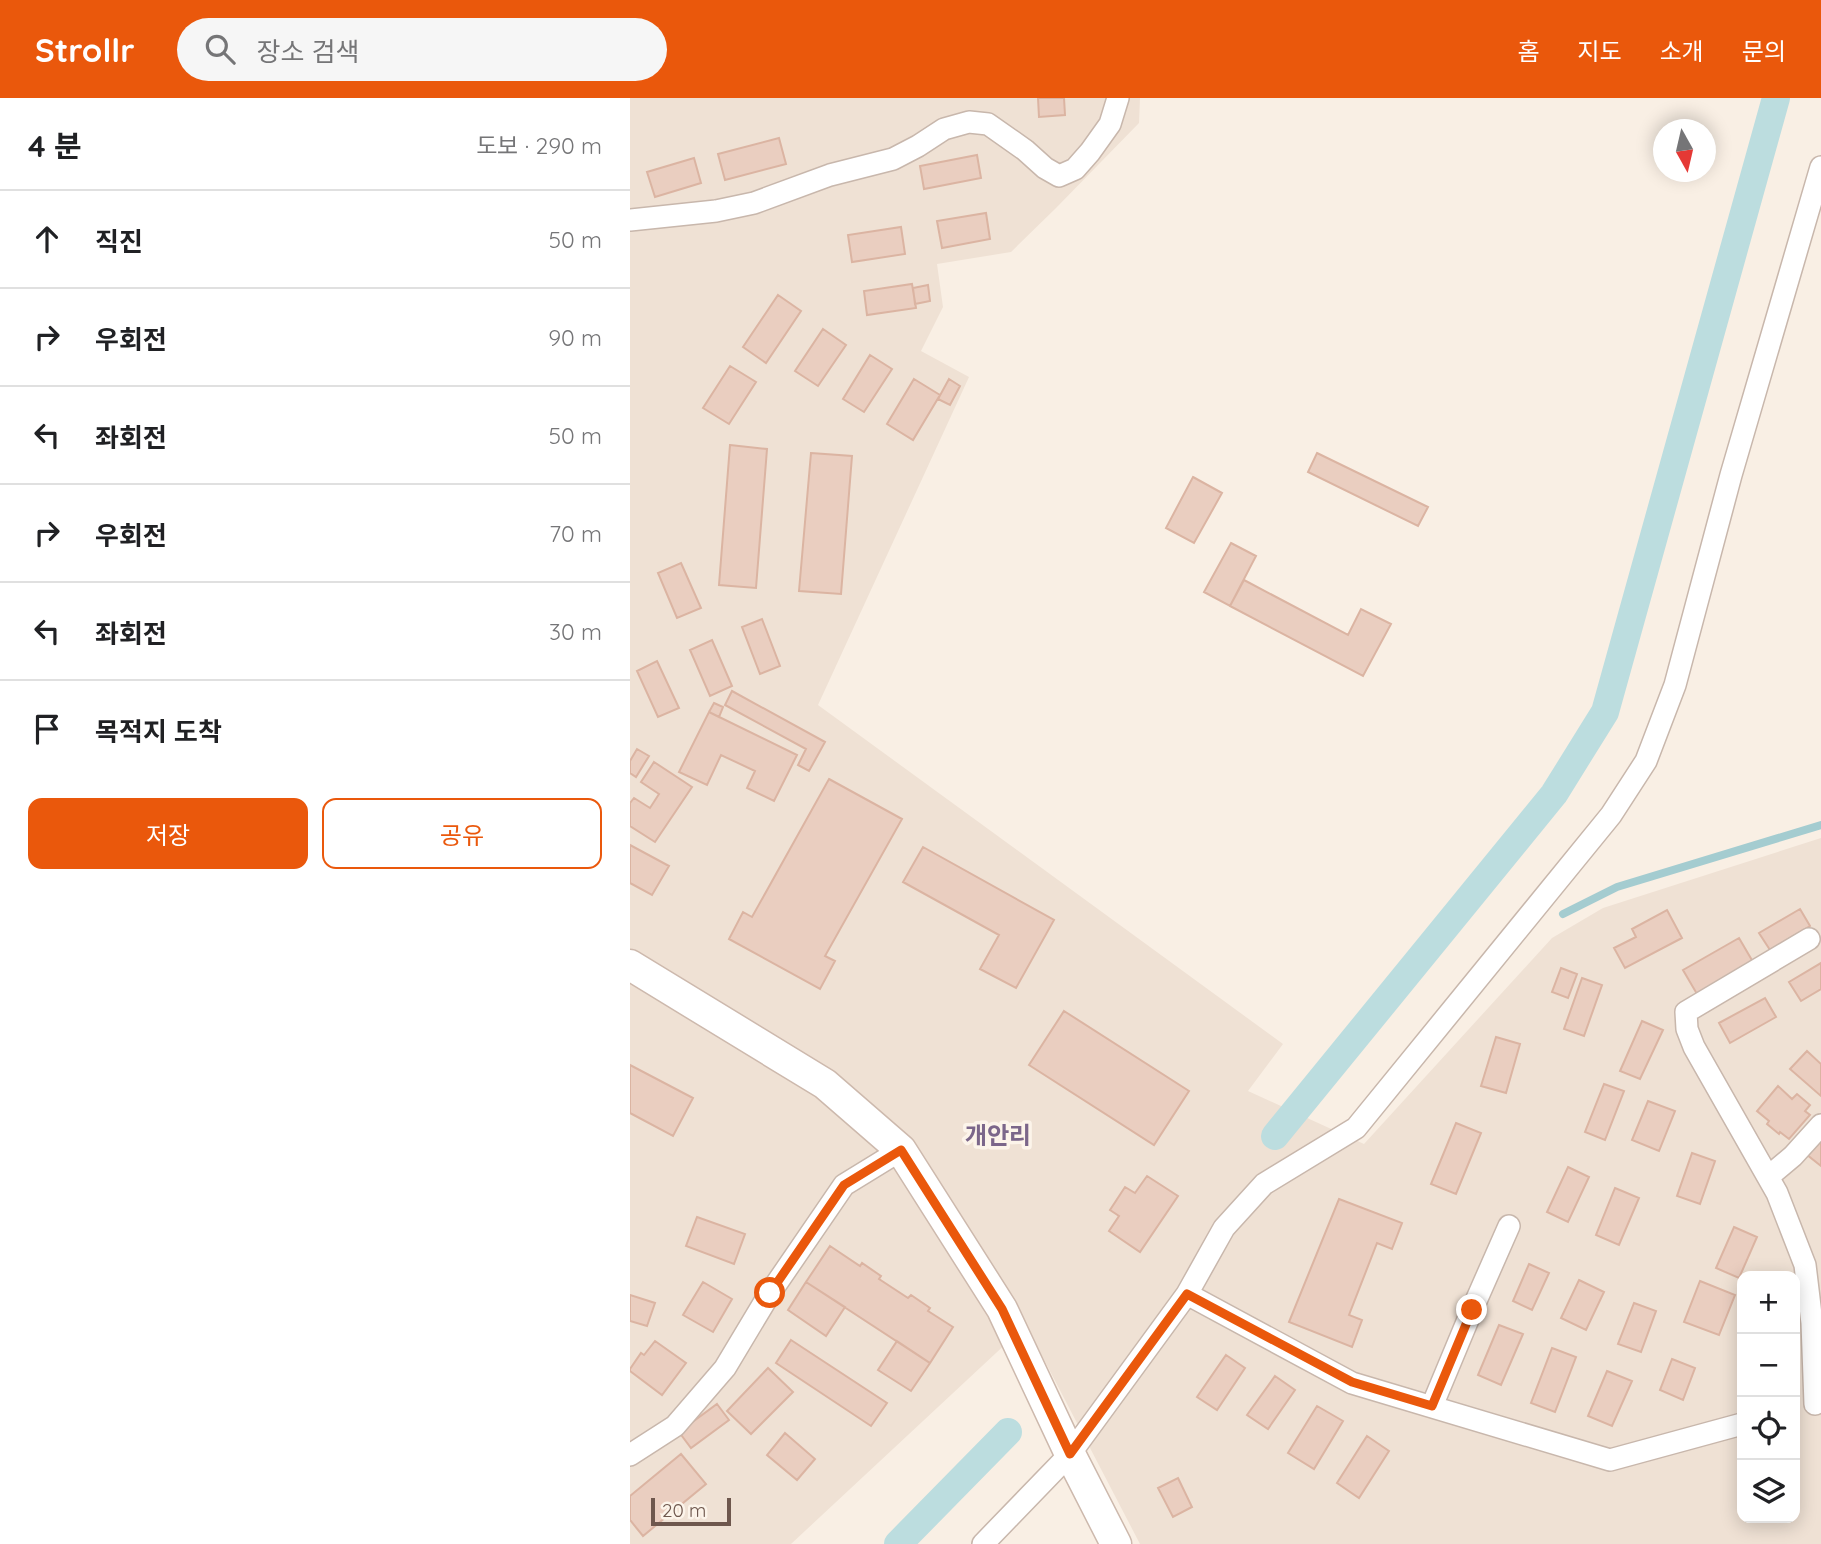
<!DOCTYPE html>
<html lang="ko">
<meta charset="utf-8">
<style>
:root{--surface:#fff;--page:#f6f6f6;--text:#202124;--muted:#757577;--line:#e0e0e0;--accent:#ea580c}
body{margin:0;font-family:Quicksand,"Noto Sans KR",sans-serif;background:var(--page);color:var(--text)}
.controls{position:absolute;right:21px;bottom:21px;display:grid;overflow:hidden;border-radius:14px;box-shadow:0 4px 18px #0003}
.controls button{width:63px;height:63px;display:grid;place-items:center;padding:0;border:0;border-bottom:2px solid var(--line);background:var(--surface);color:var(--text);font:35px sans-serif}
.compass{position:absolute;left:1023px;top:21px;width:63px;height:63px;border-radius:50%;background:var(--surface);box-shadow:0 4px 18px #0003;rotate:172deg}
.scale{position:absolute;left:21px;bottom:18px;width:80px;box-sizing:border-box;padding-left:7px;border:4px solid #6e574d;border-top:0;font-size:19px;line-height:24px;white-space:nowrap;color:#6e574d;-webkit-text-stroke:5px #fcf4ea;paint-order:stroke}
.stop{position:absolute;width:21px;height:21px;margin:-16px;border:5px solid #ea580c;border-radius:50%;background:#fff}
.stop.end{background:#ea580c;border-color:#fff;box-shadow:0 2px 7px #0008}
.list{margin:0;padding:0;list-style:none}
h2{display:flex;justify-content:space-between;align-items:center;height:91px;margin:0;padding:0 28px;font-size:30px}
h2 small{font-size:23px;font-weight:400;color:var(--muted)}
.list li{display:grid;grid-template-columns:46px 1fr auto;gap:21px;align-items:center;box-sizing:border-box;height:98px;padding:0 28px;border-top:2px solid var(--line)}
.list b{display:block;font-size:26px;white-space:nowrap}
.list em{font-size:23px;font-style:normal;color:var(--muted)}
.actions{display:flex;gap:14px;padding:21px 28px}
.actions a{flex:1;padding:16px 0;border:2px solid var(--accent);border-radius:14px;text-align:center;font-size:24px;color:var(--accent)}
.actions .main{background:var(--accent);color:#fff}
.icon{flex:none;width:38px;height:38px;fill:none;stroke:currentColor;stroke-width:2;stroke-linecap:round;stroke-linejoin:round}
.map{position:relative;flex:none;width:1191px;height:1446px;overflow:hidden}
header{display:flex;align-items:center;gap:42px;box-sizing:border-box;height:98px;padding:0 35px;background:var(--accent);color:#fff}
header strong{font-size:33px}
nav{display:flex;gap:38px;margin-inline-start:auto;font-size:24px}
.search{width:490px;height:63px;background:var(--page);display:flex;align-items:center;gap:18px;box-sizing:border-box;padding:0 24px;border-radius:38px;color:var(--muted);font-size:26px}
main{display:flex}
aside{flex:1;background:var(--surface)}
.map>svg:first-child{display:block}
.residential{fill:#efe1d4;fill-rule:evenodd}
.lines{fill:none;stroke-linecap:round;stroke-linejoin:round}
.stream{stroke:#a4ccd0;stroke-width:8}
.canal{stroke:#bcdddf;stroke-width:28}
.building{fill:#eacec0;stroke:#dbb4a2;stroke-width:2}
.minor-casing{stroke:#c8b7ac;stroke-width:24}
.secondary-casing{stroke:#cdb9ad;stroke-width:33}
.minor{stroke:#fff;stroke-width:21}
.secondary{stroke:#fff;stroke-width:30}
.route{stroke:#ea580c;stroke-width:9}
.labels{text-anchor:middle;stroke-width:7;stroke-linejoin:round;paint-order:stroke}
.quarter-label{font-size:24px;font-weight:bold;fill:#7b668a;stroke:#fcf4ea}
</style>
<header>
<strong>Strollr</strong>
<div class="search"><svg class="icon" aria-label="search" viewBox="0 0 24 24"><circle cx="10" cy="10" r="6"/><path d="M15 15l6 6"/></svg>장소 검색</div>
<nav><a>홈</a><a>지도</a><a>소개</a><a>문의</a></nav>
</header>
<main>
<aside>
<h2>4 분<small>도보 · 290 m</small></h2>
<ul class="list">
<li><svg class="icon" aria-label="ahead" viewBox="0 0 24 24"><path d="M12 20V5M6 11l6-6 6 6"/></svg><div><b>직진</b></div><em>50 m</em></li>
<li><svg class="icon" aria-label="right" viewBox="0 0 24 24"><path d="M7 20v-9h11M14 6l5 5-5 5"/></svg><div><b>우회전</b></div><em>90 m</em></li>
<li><svg class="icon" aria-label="left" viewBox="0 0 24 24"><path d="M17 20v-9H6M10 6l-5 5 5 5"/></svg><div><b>좌회전</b></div><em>50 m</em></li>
<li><svg class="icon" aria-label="right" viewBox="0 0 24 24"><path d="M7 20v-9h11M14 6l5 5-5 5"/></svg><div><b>우회전</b></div><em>70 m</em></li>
<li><svg class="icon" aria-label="left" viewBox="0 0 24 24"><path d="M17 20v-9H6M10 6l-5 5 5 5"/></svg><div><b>좌회전</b></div><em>30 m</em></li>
<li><svg class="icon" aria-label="arrive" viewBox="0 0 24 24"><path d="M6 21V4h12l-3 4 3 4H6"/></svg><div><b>목적지 도착</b></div></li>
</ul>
<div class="actions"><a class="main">저장</a><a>공유</a></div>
</aside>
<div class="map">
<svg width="1191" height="1446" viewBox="0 0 1191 1446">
<rect width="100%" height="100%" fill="#f9efe4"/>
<path class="residential" d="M 0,0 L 510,0 L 509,25 L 426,110 L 381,154 L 307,166 L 313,209 L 291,253 L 339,279 L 188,607 L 653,946 L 618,993 L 734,1046 L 922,840 L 973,810 L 1191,740 L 1191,1446 L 510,1446 L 396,1227 L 161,1446 L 0,1446 ZM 1112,1178 L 1165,1178 L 1165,1420 L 1112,1420 Z"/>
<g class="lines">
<path class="stream" d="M 933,816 L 987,789 L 1191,727"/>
<path class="canal" d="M 645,1038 L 924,696 L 975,614 L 1146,0
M 268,1446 L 378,1334"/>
</g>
<path class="building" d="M 408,0 L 434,0 L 435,17 L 409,19 Z
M 149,40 L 156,66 L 95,82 L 88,56 Z
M 347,57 L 351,80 L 294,91 L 290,68 Z
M 64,60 L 71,85 L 25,99 L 17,74 Z
M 356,115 L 360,141 L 312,150 L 307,123 Z
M 271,129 L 275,156 L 222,164 L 218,137 Z
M 282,186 L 286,210 L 237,217 L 234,193 Z
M 298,187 L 300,203 L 285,206 L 283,190 Z
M 148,197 L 171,213 L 136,265 L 113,249 Z
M 193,231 L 216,247 L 188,288 L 165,273 Z
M 240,257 L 262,271 L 234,314 L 213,301 Z
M 100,268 L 126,284 L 99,326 L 73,310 Z
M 284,281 L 310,297 L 283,342 L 257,326 Z
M 319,281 L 330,288 L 320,307 L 308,301 Z
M 100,347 L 137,351 L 126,490 L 89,487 Z
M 181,355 L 222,358 L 211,496 L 169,493 Z
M 687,355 L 798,409 L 788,428 L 678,374 Z
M 563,379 L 592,395 L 564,445 L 536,430 Z
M 601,445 L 626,458 L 600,508 L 574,494 Z
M 51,465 L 71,510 L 47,520 L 28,475 Z
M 614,482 L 718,537 L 731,511 L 761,526 L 733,578 L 600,508 Z
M 132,521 L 150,568 L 130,576 L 112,529 Z
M 82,542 L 102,588 L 80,598 L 60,552 Z
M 27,563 L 49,610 L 28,619 L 7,573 Z
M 102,593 L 195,644 L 179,673 L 168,667 L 176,651 L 95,607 Z
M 84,605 L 93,609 L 89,619 L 79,614 Z
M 79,614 L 167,657 L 144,703 L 117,690 L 125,673 L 91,657 L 77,687 L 49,674 Z
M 7,651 L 19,658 L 6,679 L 0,675 L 0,663 Z
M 24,664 L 62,689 L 25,744 L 0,728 L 0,705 L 4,700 L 20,710 L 29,696 L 11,684 Z
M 199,681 L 272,721 L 195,858 L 205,863 L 190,891 L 99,841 L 113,814 L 122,819 Z
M 0,747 L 39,768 L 22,797 L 0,785 Z
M 293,749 L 424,822 L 386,890 L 350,871 L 369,837 L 273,784 Z
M 1170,811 L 1180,828 L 1140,852 L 1129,835 Z
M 1037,812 L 1052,840 L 995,870 L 984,850 L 1006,839 L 1002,831 Z
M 1109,840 L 1123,864 L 1067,896 L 1053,872 Z
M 1191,865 L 1191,891 L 1171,903 L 1159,884 Z
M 931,870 L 947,876 L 938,900 L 922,894 Z
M 952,880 L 972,887 L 954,938 L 934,931 Z
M 1135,900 L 1146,919 L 1100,945 L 1089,925 Z
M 434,913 L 559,993 L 524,1047 L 399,967 Z
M 1012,923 L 1033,932 L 1010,981 L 990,973 Z
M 866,939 L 890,946 L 876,995 L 851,988 Z
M 1177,953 L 1191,966 L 1191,998 L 1160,971 Z
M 0,967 L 63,1000 L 43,1038 L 0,1015 Z
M 974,986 L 994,993 L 975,1042 L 955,1034 Z
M 1148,988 L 1162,1001 L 1167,996 L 1180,1007 L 1175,1013 L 1180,1017 L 1159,1041 L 1150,1034 L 1149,1036 L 1137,1026 L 1139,1023 L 1127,1013 Z
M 1018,1003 L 1045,1013 L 1029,1053 L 1002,1042 Z
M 826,1025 L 851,1035 L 826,1096 L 801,1086 Z
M 1191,1038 L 1191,1068 L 1176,1056 Z
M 1062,1055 L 1085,1063 L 1070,1106 L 1047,1098 Z
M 938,1069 L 959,1079 L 938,1124 L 917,1114 Z
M 517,1078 L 548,1098 L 510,1154 L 479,1133 L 489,1118 L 480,1112 L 495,1089 L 505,1095 Z
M 985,1090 L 1009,1100 L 989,1147 L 966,1137 Z
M 709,1101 L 772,1125 L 762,1151 L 747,1145 L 719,1217 L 732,1222 L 722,1249 L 659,1224 Z
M 67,1119 L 115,1136 L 104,1166 L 56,1148 Z
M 1104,1129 L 1127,1139 L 1109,1180 L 1086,1170 Z
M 200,1148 L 230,1168 L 232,1165 L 251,1178 L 249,1181 L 278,1200 L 281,1197 L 300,1210 L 298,1213 L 323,1229 L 300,1265 L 176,1184 Z
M 899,1166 L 919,1175 L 902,1212 L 883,1203 Z
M 949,1182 L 974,1194 L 956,1232 L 931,1220 Z
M 1070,1183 L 1105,1197 L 1089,1237 L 1054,1224 Z
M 73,1184 L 102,1201 L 83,1234 L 53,1217 Z
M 176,1184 L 215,1209 L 196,1238 L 158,1212 Z
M 0,1197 L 25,1205 L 17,1228 L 0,1223 Z
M 1004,1205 L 1026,1213 L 1011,1254 L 988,1246 Z
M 869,1227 L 893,1236 L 871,1287 L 848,1277 Z
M 161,1242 L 257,1305 L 241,1328 L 146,1265 Z
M 25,1243 L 56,1265 L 32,1297 L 0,1273 L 0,1271 L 11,1255 L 14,1257 Z
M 267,1243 L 300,1265 L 281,1293 L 248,1272 Z
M 922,1250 L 946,1259 L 925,1314 L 901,1305 Z
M 596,1257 L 615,1270 L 587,1312 L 567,1299 Z
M 1042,1261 L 1065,1270 L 1053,1302 L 1030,1292 Z
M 138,1270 L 163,1294 L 121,1336 L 97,1313 Z
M 977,1273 L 1002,1283 L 982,1328 L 958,1318 Z
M 645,1278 L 665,1292 L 638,1331 L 617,1317 Z
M 87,1306 L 99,1322 L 61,1350 L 49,1334 Z
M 687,1308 L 713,1323 L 684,1371 L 658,1355 Z
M 155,1335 L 185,1361 L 167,1382 L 137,1357 Z
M 737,1338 L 759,1353 L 729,1400 L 707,1385 Z
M 51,1356 L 76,1386 L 13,1438 L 0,1422 L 0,1398 Z
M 548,1380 L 562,1409 L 543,1419 L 528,1390 Z"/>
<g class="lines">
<defs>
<path id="minor" d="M 0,122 L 86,113 L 124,105 L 200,77 L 263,61 L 288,48 L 314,31 L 339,24 L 358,26 L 395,52 L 415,70 L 429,78 L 445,71 L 460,54 L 480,26 L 488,0
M 1179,841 L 1056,914 L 1057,931 L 1064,949 L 1147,1095 L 1175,1167 L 1182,1225 L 1185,1306
M 1138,1079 L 1163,1058 L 1191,1027
M 557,1196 L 722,1285 L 980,1362 L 1112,1326
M 802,1308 L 842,1212 L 879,1128
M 0,1357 L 45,1328 L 95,1270 L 140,1195 L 214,1087 L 271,1052
M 353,1446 L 440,1356 L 557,1196 L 594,1130 L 634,1086 L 726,1030 L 981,717 L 1016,663 L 1045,587 L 1101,377 L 1191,69"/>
<path id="secondary" d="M 0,867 L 195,986 L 271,1052 L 372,1211 L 440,1356 L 486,1446"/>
</defs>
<use href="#minor" class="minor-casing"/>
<use href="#secondary" class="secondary-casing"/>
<use href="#minor" class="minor"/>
<use href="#secondary" class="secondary"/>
</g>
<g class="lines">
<path class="route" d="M 140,1195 L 214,1087 L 271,1052 L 372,1211 L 440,1356 L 557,1196 L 722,1284 L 802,1308 L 842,1212"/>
</g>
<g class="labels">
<g class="quarter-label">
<text x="368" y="1046">개안리</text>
</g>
</g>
</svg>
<div class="controls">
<button>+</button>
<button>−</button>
<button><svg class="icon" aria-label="locate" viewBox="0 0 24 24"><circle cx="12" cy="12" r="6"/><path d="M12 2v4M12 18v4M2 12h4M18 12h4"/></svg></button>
<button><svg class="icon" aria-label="layers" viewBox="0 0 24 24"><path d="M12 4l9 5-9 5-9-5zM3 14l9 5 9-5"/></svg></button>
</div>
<svg class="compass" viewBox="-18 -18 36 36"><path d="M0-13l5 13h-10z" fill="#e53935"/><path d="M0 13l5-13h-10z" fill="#757577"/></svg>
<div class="scale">20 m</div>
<div class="stop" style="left:140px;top:1195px"></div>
<div class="stop end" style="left:842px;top:1212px"></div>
</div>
</main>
